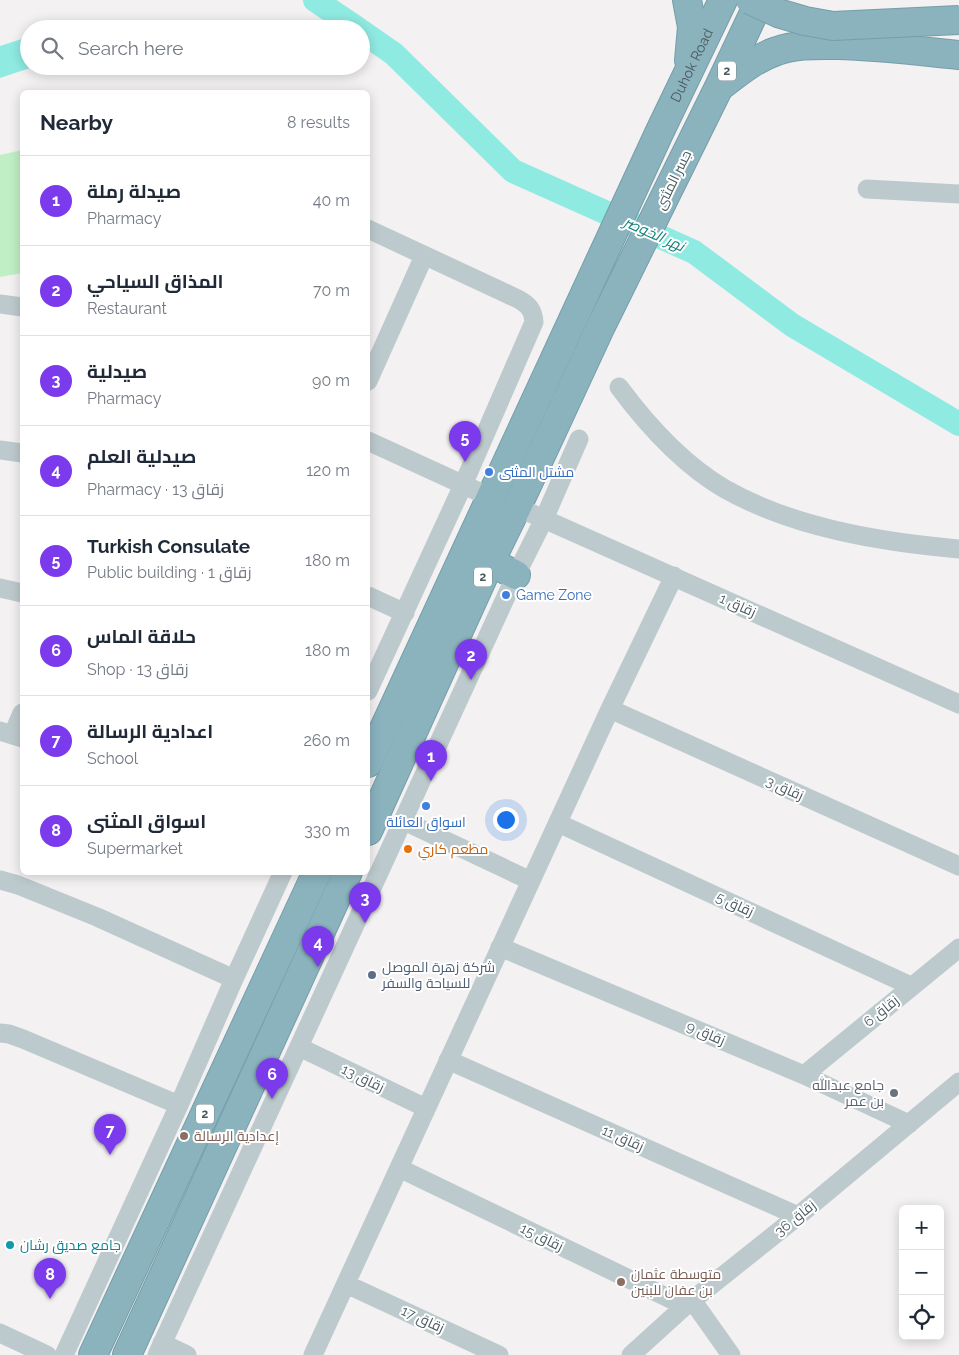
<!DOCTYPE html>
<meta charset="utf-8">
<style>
:root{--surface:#fff;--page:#f6f6f7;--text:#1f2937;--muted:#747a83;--line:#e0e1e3;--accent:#7c3aed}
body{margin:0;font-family:Raleway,Cairo,sans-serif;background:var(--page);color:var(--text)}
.controls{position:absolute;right:15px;bottom:15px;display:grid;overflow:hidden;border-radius:8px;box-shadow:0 2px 12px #0003}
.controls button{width:45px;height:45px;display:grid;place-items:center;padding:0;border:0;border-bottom:1px solid var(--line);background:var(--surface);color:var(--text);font:25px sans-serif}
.you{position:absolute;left:505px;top:819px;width:18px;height:18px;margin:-12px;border:4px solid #fff;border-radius:50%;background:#1a73e8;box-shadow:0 0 0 8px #1a73e833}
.badge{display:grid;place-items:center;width:32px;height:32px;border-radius:50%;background:var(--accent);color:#fff;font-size:16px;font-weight:700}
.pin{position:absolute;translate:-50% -41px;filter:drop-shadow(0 1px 2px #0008)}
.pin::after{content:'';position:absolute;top:26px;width:18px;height:15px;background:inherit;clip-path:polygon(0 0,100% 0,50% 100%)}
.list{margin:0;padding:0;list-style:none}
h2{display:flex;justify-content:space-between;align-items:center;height:65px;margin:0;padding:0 20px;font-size:21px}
h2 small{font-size:16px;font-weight:400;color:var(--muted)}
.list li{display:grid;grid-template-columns:32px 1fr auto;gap:15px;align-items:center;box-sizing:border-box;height:90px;padding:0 20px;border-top:1px solid var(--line)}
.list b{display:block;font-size:19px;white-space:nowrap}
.list p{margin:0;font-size:16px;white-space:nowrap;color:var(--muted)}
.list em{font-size:16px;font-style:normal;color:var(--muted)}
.icon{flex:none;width:28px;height:28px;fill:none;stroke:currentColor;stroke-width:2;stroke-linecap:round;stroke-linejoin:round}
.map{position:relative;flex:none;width:959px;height:1355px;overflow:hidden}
.search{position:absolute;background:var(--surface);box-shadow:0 2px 12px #0003;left:20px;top:20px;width:350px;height:55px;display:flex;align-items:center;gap:12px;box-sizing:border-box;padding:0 18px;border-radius:28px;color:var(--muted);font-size:19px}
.panel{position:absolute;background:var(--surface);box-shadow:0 2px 12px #0003;left:20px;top:90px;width:350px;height:785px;border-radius:8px}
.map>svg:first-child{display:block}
.green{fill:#c1efc5}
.water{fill:#8febe2}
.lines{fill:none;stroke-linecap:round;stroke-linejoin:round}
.river{stroke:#8febe2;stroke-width:24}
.highway-casing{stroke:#759eaa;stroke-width:30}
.minor{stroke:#bdcacd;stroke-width:19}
.highway{stroke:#8ab3be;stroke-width:28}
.highway-bridge-casing{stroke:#759eaa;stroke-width:30;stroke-linecap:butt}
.highway-bridge{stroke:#8ab3be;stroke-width:28}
.shop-dot{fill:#3f7fe0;stroke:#fff;stroke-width:2}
.food-dot{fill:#e8710a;stroke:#fff;stroke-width:2}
.service-dot{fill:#5c6f8a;stroke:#fff;stroke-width:2}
.worship-dot{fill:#6b7280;stroke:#fff;stroke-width:2}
.education-dot{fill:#8d6e63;stroke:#fff;stroke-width:2}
.culture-dot{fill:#0f9aa8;stroke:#fff;stroke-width:2}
.labels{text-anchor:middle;stroke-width:4;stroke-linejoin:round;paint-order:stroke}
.shield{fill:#fff;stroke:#808c8e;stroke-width:1}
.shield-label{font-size:12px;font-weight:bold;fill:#495a5e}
.street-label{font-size:14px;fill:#495a5e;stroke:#fff}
.shop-label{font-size:14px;fill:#366cbe;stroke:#fff;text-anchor:start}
.food-label{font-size:14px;fill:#c56008;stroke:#fff;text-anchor:start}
.service-label{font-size:14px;fill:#4e5e75;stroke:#fff;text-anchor:start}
.worship-label{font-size:14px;fill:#5b616d;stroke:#fff;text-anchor:end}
.education-label{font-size:14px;fill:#785e54;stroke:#fff;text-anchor:start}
.culture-label{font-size:14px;fill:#0d838f;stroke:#fff;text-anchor:start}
.water-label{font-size:15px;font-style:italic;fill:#108478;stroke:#fff}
</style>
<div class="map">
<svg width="959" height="1355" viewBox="0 0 959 1355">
<rect width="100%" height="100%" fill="#f3f1f1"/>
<path class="green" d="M 22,150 L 22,273 L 0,277 L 0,155 Z"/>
<path class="water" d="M 28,37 L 29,66 L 36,66 L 0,78 L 0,46 Z"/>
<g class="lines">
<path class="river" d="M 315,0 L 358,29
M 361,31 L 394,54 L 513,171 L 694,252 L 792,325 L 959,424"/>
<defs>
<g id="highway">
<path d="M 687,0 L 692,27 L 689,60"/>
<path d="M 722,85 C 740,71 756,58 777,51 C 796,44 817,45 837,45 C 878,46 919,51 959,55"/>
<path d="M 490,562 L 516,575"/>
<path id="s1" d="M 368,763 L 660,131 L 723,0"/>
<path d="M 368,831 L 490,562 L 517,507 L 601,326 L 719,87 L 760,0"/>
<path d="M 93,1355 L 317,872"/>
<path d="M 127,1355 L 348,872"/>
</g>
</defs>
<use href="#highway" class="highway-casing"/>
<path class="minor" d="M 867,189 L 959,194
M 368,229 L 518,299 C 529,305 533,310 534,322 L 463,485 L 368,691
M 0,304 L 22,307
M 368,381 L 424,256
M 619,387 C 648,426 682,464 725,489 C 794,528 881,542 959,549
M 368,441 L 490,497
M 0,450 L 22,453
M 517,507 L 959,704
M 0,588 L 22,593
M 368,596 L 405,613
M 610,709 L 959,866
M 0,731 L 22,738
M 13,734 L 22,713
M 404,821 L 531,881
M 558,823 L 911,986
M 0,880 L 18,885 L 97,917 L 234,979
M 500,947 L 804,1075 L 909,1124
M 0,1033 L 9,1034 L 23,1039 L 179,1105
M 299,1047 L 426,1108
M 448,1060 L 798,1216
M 804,1075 L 959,948
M 399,1168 L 685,1306
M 346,1284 L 499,1355
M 692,1300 L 731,1355
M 0,1333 L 47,1355
M 162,1343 L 187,1355
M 64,1355 L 179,1105 L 234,979 L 283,872
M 157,1355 L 516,575 L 544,519 L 579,439
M 313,1355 L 610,709 L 674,576
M 631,1355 L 685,1306 L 798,1216 L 959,1082"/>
<use href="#highway" class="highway"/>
<defs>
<path id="highway-bridge" d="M 750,0 L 778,13 L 805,21 L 833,26 L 959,20"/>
</defs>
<use href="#highway-bridge" class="highway-bridge-casing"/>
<use href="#highway-bridge" class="highway-bridge"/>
</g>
<g class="shop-dot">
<circle cx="489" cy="472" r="5"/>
<circle cx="506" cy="595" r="5"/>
<circle cx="426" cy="806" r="5"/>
</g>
<circle class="food-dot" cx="408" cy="849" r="5"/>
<circle class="service-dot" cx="372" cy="975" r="5"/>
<circle class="worship-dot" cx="894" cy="1093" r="5"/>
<g class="education-dot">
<circle cx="184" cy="1136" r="5"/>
<circle cx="621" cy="1282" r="5"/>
</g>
<circle class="culture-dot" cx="10" cy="1245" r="5"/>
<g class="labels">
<g class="shield">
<rect x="718" y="61.5" width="18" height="19" rx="4"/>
<rect x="474" y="567.5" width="18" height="19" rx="4"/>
<rect x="196" y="1104.5" width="18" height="19" rx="4"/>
</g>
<g class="shield-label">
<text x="727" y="75">2</text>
<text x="483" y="581">2</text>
<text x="205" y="1118">2</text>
</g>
<g class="street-label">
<text dy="5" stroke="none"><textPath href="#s1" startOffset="769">Duhok Road</textPath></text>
<text transform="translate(673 180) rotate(-64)" y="5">جسر المثنى</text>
<text transform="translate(738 605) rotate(24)" y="5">زقاق 1</text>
<text transform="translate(785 788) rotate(24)" y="5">زقاق 3</text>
<text transform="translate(735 904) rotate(25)" y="5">زقاق 5</text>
<text transform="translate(881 1011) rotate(-39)" y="5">زقاق 6</text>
<text transform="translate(706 1033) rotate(23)" y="5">زقاق 9</text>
<text transform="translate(363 1078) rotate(26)" y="5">زقاق 13</text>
<text transform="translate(623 1138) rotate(24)" y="5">زقاق 11</text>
<text transform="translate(795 1218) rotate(-39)" y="5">زقاق 36</text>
<text transform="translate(542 1237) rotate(26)" y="5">زقاق 15</text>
<text transform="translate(423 1319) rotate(25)" y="5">زقاق 17</text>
</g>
<g class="shop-label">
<text x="499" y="477">مشتل المثنى</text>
<text x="516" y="600">Game Zone</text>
<text x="426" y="827" text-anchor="middle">اسواق العائلة</text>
</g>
<g class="food-label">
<text x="418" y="854">مطعم كاري</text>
</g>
<g class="service-label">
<text x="382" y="972">شركة زهرة الموصل<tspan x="382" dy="16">للسياحة والسفر</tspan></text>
</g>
<g class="worship-label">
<text x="884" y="1090">جامع عبدالله<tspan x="884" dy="16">بن عمر</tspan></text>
</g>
<g class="education-label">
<text x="194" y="1141">إعدادية الرسالة</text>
<text x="631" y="1279">متوسطة عثمان<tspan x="631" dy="16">بن عفان للبنين</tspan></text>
</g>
<g class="culture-label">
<text x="20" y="1250">جامع صديق رشان</text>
</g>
<g class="water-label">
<text transform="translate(654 234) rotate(24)" y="5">نهر الخوصر</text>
</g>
</g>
</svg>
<div class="controls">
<button>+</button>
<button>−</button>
<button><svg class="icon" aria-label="locate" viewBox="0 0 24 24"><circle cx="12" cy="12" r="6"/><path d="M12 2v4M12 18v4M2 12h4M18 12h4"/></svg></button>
</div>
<div class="you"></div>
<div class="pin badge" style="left:431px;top:781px">1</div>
<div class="pin badge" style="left:471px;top:680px">2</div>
<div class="pin badge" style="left:365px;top:923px">3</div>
<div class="pin badge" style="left:318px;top:967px">4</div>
<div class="pin badge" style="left:465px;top:462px">5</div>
<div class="pin badge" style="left:272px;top:1099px">6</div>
<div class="pin badge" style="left:110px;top:1155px">7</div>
<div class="pin badge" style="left:50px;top:1299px">8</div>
<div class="search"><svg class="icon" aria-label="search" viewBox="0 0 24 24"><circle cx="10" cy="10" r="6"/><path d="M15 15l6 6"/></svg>Search here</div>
<section class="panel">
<h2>Nearby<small>8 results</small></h2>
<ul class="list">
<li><span class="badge">1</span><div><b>صيدلة رملة</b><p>Pharmacy</p></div><em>40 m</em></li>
<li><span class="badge">2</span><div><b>المذاق السياحي</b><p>Restaurant</p></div><em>70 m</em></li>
<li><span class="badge">3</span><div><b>صيدلية</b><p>Pharmacy</p></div><em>90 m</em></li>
<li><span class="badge">4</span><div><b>صيدلية العلم</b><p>Pharmacy · زقاق 13</p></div><em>120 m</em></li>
<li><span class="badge">5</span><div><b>Turkish Consulate</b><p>Public building · زقاق 1</p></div><em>180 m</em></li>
<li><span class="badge">6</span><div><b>حلاقة الماس</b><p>Shop · زقاق 13</p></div><em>180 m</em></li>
<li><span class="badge">7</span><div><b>اعدادية الرسالة</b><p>School</p></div><em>260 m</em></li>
<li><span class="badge">8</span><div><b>اسواق المثنى</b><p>Supermarket</p></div><em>330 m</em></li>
</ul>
</section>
</div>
